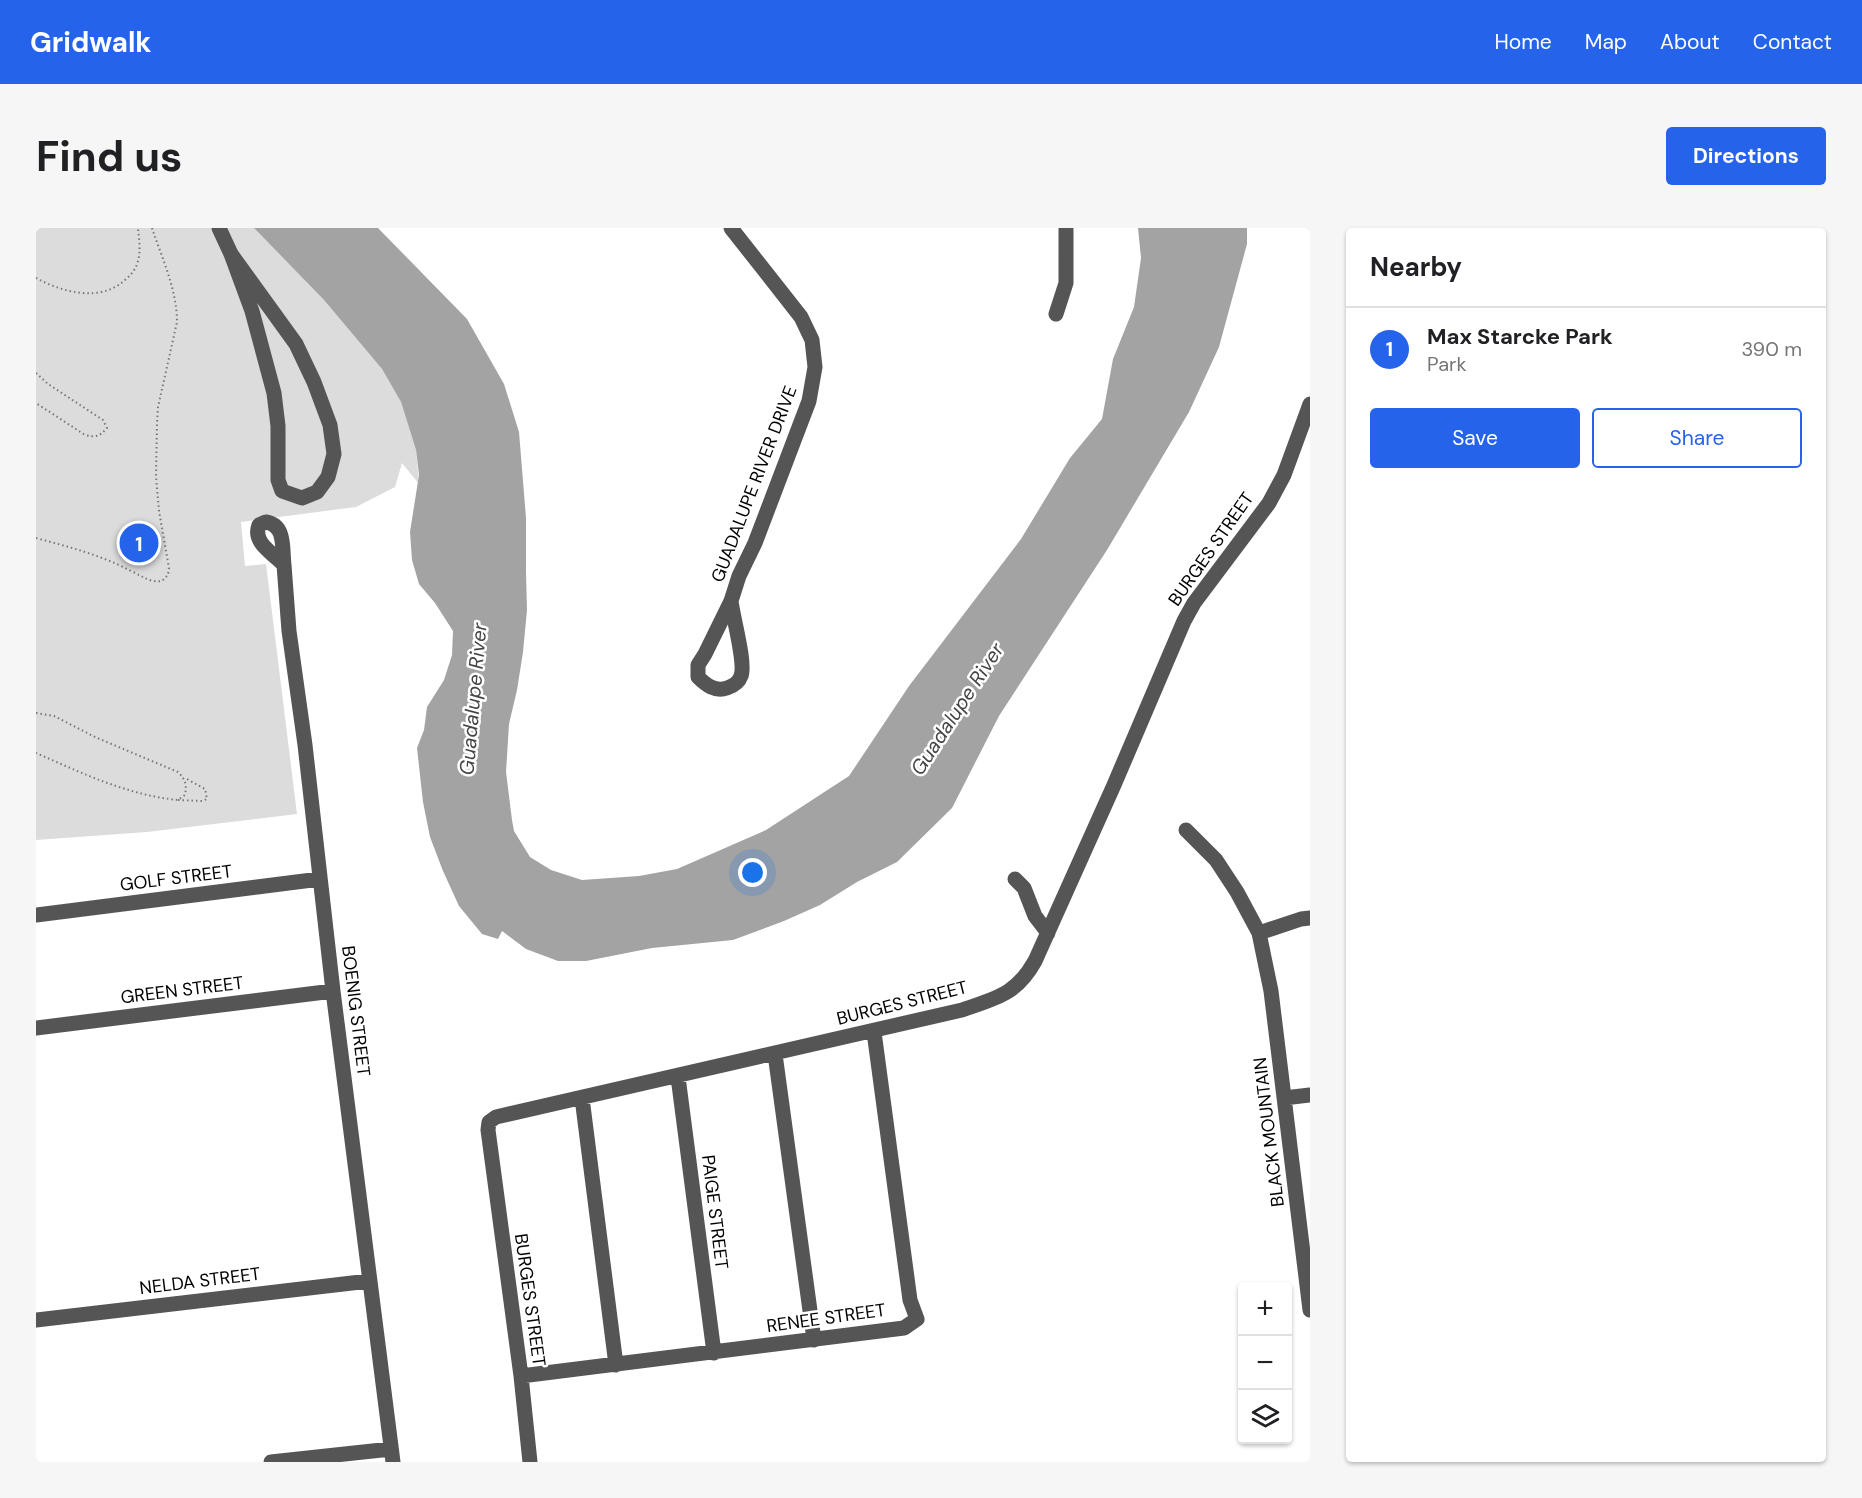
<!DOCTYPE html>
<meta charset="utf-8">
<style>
:root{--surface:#fff;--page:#f6f6f6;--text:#202124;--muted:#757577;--line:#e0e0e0;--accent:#2563eb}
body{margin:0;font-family:"DM Sans",sans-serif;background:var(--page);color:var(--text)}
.controls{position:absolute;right:18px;bottom:18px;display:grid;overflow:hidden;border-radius:6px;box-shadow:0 2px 4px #0004}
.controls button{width:54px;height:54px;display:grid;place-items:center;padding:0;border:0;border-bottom:2px solid var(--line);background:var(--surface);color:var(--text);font:30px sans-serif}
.you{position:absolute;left:717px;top:645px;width:21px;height:21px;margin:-15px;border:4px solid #fff;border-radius:50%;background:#1a73e8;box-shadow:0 0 0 9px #1a73e833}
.badge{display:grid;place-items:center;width:39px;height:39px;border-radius:50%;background:var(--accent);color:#fff;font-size:20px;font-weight:700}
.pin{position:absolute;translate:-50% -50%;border:3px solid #fff;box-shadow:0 2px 6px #0006}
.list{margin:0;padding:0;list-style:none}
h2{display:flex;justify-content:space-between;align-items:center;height:78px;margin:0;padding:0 24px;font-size:26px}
h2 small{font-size:20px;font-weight:400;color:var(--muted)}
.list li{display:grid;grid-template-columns:39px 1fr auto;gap:18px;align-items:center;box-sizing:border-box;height:84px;padding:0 24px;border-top:2px solid var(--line)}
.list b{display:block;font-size:22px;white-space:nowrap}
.list p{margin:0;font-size:20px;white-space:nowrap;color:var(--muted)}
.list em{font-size:20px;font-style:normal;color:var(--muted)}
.actions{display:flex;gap:12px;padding:18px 24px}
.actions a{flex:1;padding:14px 0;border:2px solid var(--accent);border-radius:6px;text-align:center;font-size:21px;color:var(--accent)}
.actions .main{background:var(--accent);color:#fff}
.icon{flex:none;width:33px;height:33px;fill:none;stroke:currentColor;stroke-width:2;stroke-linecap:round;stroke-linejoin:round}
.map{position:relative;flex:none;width:1274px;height:1234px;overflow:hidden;border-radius:6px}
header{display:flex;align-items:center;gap:36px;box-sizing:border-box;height:84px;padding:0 30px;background:var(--accent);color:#fff}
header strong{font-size:28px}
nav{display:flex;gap:33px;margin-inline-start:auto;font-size:21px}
.intro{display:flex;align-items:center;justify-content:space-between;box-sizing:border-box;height:144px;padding:0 36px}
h1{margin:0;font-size:42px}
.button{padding:15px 27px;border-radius:6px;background:var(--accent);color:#fff;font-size:21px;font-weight:700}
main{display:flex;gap:36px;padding:0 36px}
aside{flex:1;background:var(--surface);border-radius:6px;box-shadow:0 2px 4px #0004}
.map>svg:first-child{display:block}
.green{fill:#dcdcdc}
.water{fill:#a3a3a3}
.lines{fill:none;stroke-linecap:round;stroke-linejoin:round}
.path{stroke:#777;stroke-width:2;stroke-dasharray:1.5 3;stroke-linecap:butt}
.minor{stroke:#555;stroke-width:15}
.labels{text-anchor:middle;stroke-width:5;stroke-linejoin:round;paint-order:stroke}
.street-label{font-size:18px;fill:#000;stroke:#fff}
.water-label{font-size:20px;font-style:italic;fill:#444;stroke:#fff}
</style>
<header>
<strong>Gridwalk</strong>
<nav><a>Home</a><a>Map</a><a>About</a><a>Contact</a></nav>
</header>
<div class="intro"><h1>Find us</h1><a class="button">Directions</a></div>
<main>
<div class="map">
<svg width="1274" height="1234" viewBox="0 0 1274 1234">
<rect width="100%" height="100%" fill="#fff"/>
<path class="green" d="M 0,0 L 218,0 L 288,72 L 346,141 L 365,174 L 380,222 L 383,256 L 366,235 L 359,259 L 320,279 L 205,294 L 209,338 L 230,336 L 261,586 L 111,604 L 0,612 Z"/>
<path class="water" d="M 218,0 L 342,0 L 431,91 L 468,156 L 483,204 L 490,290 L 490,344 L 491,382 L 487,424 L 481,462 L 473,496 L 470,544 L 476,592 L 478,603 L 494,629 L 515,642 L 546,652 L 603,648 L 641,641 L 730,602 L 813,548 L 873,458 L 985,311 L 1034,230 L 1066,191 L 1077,131 L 1098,79 L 1105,30 L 1102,0 L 1211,0 L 1211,16 L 1183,119 L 1153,184 L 1071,322 L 963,488 L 916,580 L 861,634 L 821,654 L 784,677 L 748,693 L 697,712 L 616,720 L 550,733 L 522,733 L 490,721 L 466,703 L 462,711 L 446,706 L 423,678 L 407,643 L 394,609 L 387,574 L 381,520 L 388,502 L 391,479 L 408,452 L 416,427 L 417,403 L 399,375 L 383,356 L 376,332 L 374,304 L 383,247 L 380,222 L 365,174 L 346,141 L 288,72 Z"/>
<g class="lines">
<path class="path" d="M 0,50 C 26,64 64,75 89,52 C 95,47 100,41 102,33 C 105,22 103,11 102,0
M 0,145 L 12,156 L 67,192 L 71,200 C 64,208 60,210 49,207 L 0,175
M 0,310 C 33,319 65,327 95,343 C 106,348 114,355 126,353 L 132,347 L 133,340 L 123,283 L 120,249 L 121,195 L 122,179 L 141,94 C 141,62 126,30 116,0
M 0,485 L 18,488 L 59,509 L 142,544 C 149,551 151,556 149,567 L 142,572 C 91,567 46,545 0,525
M 142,572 L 166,573 L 171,571 L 169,561 L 149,550"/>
<path class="minor" d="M 183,0 L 195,26 L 216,83 L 238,165 L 242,198 L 242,252 L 246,263 L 266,270 L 281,264 L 292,249 L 298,226 L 294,197 L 278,154 L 260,116 L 195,26
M 695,0 L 765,89 L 776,112 L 779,139 L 773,173 L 719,315 L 703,348 L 695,373
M 1020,86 L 1030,55 L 1030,0
M 230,294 C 250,297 246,321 248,337 C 237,325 216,315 223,297 Z
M 248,337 L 253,403 L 269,517 L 297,763 L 357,1234
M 695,373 C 697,390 710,435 705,448 C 703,454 697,458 691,460 C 679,464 670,457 662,449 L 662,437 L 669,426 Z
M 1150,602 L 1180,632 L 1201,664 L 1223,705 L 1235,763 L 1274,1082
M 979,651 L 988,660 L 999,688 L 1012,705
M 0,687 L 284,651
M 1223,705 L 1265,691 L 1274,690
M 0,800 L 297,763
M 739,826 L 778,1112
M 642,849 L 678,1125
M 546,870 L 580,1137
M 1248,870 L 1274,867
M 0,1092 L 333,1053
M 485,1148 L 868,1100 L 881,1091 L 874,1072 L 838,804
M 235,1234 L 355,1221
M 494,1234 L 485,1148 L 452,902 L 453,894 L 460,889 L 926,782 C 960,770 980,767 999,733 L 1078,557 L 1148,393 L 1158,375 L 1233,275 L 1248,247 L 1274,176"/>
</g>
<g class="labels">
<g class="street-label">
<text transform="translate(718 256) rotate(-69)" y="6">GUADALUPE RIVER DRIVE</text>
<text transform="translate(1175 321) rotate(-55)" y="6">BURGES STREET</text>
<text transform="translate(140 650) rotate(-7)" y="6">GOLF STREET</text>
<text transform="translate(146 762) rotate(-7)" y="6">GREEN STREET</text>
<text transform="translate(866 775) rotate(-14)" y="6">BURGES STREET</text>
<text transform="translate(320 783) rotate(83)" y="6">BOENIG STREET</text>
<text transform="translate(1233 904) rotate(-97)" y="6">BLACK MOUNTAIN</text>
<text transform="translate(679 984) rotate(83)" y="6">PAIGE STREET</text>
<text transform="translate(164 1053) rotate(-7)" y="6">NELDA STREET</text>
<text transform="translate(494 1072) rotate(82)" y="6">BURGES STREET</text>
<text transform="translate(790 1090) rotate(-8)" y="6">RENEE STREET</text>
</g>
<g class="water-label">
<text transform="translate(437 471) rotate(-85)" y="7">Guadalupe River</text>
<text transform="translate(921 481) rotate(-57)" y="7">Guadalupe River</text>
</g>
</g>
</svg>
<div class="controls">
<button>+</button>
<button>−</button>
<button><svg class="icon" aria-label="layers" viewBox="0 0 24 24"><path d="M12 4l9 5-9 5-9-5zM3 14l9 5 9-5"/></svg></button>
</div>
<div class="you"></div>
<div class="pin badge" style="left:103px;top:315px">1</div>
</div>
<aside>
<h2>Nearby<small></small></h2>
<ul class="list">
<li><span class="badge">1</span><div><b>Max Starcke Park</b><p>Park</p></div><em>390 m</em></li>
</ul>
<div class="actions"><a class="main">Save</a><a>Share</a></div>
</aside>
</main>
